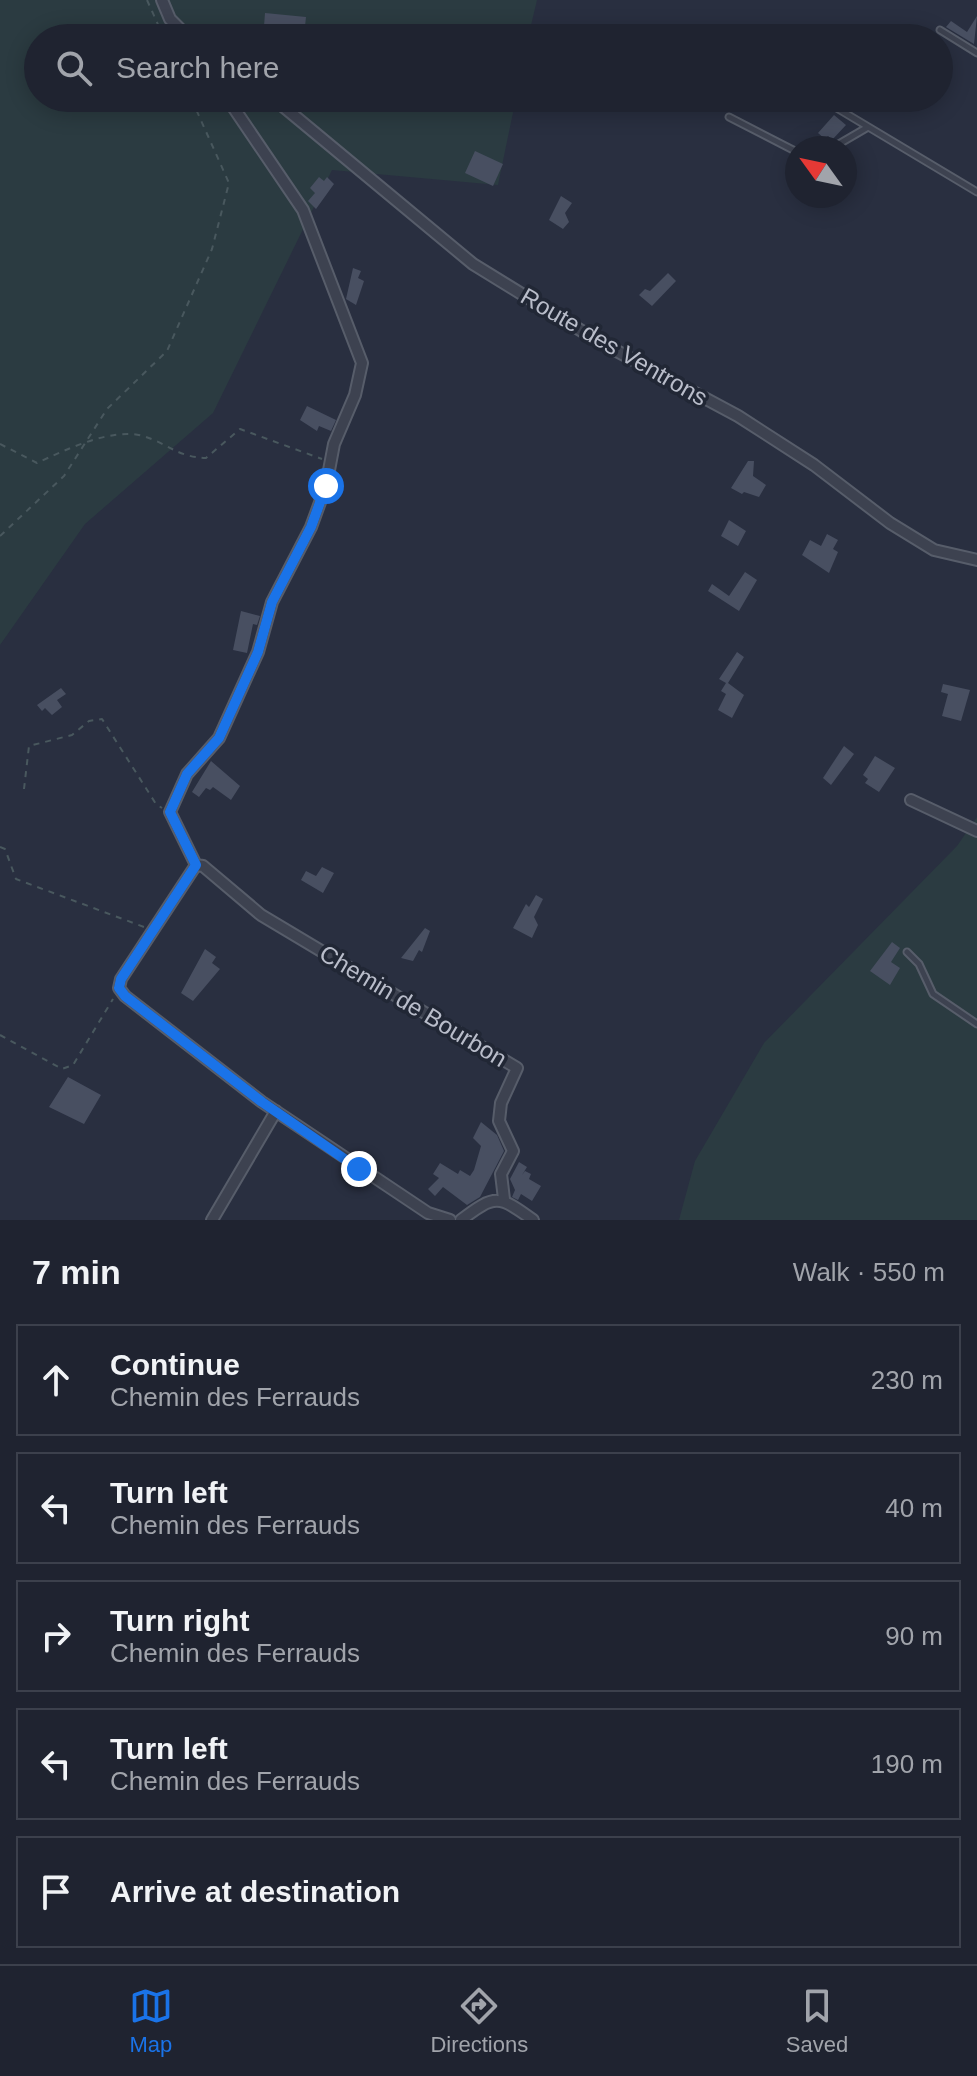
<!DOCTYPE html>
<meta charset="utf-8">
<style>
:root{--surface:#1f2330;--page:#272b38;--text:#f1f3f6;--muted:#a1a4ab;--line:#3c404c;--accent:#1a73e8}
body{margin:0;font-family:Helvetica,sans-serif;background:var(--page);color:var(--text)}
.compass{position:absolute;left:785px;top:136px;width:72px;height:72px;border-radius:50%;background:var(--surface);box-shadow:0 4px 20px #0003;rotate:303deg}
.stop{position:absolute;width:24px;height:24px;margin:-18px;border:6px solid #1a73e8;border-radius:50%;background:#fff}
.stop.end{background:#1a73e8;border-color:#fff;box-shadow:0 2px 8px #0008}
.list{margin:0;padding:0;list-style:none}
h2{display:flex;justify-content:space-between;align-items:center;height:104px;margin:0;padding:0 32px;font-size:34px}
h2 small{font-size:26px;font-weight:400;color:var(--muted)}
.list li{display:grid;grid-template-columns:52px 1fr auto;gap:24px;align-items:center;box-sizing:border-box;height:112px;margin:0 16px 16px;padding:0 16px;border:2px solid var(--line);border-radius:0px}
.list b{display:block;font-size:30px;white-space:nowrap}
.list p{margin:0;font-size:26px;white-space:nowrap;color:var(--muted)}
.list em{font-size:26px;font-style:normal;color:var(--muted)}
.icon{flex:none;width:44px;height:44px;fill:none;stroke:currentColor;stroke-width:2;stroke-linecap:round;stroke-linejoin:round}
.map{position:relative;flex:none;width:977px;height:1220px;overflow:hidden}
.search{position:absolute;background:var(--surface);box-shadow:0 4px 20px #0003;left:24px;right:24px;top:24px;height:88px;display:flex;align-items:center;gap:20px;box-sizing:border-box;padding:0 28px;border-radius:44px;color:var(--muted);font-size:30px}
.sheet{height:744px;background:var(--surface)}
nav{display:flex;justify-content:space-around;align-items:center;box-sizing:border-box;height:112px;border-top:2px solid var(--line);background:var(--surface);font-size:22px;color:var(--muted)}
nav a{display:grid;justify-items:center;gap:4px}
nav .on{color:var(--accent)}
.map>svg:first-child{display:block}
.green{fill:#2b3b41}
.building{fill:#484f61}
.lines{fill:none;stroke-linecap:round;stroke-linejoin:round}
.lane-casing{stroke:#575d6a;stroke-width:9}
.street-casing{stroke:#575d6a;stroke-width:14}
.path{stroke:#49585e;stroke-width:2;stroke-dasharray:6 6;stroke-linecap:butt}
.lane{stroke:#3d4250;stroke-width:5}
.street{stroke:#3d4250;stroke-width:10}
.route{stroke:#1a73e8;stroke-width:10}
.labels{text-anchor:middle;stroke-width:7;stroke-linejoin:round;paint-order:stroke}
.street-label{font-size:24px;fill:#b9bdca;stroke:#212735}
</style>
<div class="map">
<svg width="977" height="1220" viewBox="0 0 977 1220">
<rect width="100%" height="100%" fill="#292f40"/>
<path class="green" d="M 0,0 L 537,0 L 528,38 L 38,38 L 38,98 L 516,98 L 498,185 L 332,170 L 213,413 L 85,524 L 0,645 Z
M 977,817 L 977,1220 L 679,1220 L 695,1161 L 764,1043 L 957,846 Z"/>
<path class="building" d="M 265,13 L 306,17 L 304,36 L 269,30 L 270,27 L 264,26 Z
M 977,16 L 974,44 L 946,27 L 951,21 L 967,32 Z
M 834,115 L 846,125 L 832,140 L 828,136 L 825,139 L 818,133 Z
M 475,151 L 503,164 L 493,186 L 465,173 Z
M 319,177 L 324,181 L 327,177 L 334,184 L 316,209 L 308,201 L 315,193 L 310,188 Z
M 561,196 L 572,203 L 565,213 L 569,222 L 563,229 L 549,220 Z
M 353,268 L 361,271 L 358,278 L 364,281 L 356,305 L 346,299 Z
M 668,273 L 676,281 L 652,306 L 639,295 L 645,289 L 650,291 Z
M 307,406 L 336,420 L 331,431 L 319,426 L 317,431 L 300,420 Z
M 748,461 L 754,461 L 753,476 L 766,485 L 759,497 L 744,492 L 742,494 L 731,488 Z
M 729,520 L 746,531 L 738,546 L 721,536 Z
M 827,534 L 838,540 L 833,549 L 838,552 L 829,573 L 802,555 L 810,540 L 821,546 Z
M 745,572 L 757,580 L 739,611 L 708,591 L 712,584 L 729,596 Z
M 241,611 L 260,616 L 257,625 L 253,624 L 247,653 L 233,650 Z
M 737,652 L 744,657 L 728,683 L 744,695 L 732,718 L 718,710 L 726,694 L 721,691 L 726,683 L 719,679 Z
M 943,684 L 970,690 L 961,721 L 942,716 L 948,694 L 941,692 Z
M 61,688 L 66,694 L 57,700 L 62,707 L 52,715 L 45,708 L 42,711 L 37,705 Z
M 844,746 L 854,754 L 831,785 L 823,778 Z
M 875,756 L 895,768 L 879,792 L 865,783 L 868,779 L 863,775 Z
M 211,761 L 240,786 L 231,800 L 213,787 L 210,790 L 206,788 L 199,797 L 192,792 Z
M 322,867 L 334,873 L 323,893 L 301,880 L 306,871 L 316,876 Z
M 536,895 L 543,899 L 534,917 L 538,925 L 532,938 L 513,928 L 526,904 L 529,907 Z
M 425,928 L 430,931 L 422,952 L 419,950 L 413,961 L 401,958 Z
M 892,942 L 900,948 L 891,962 L 900,968 L 890,985 L 870,971 Z
M 205,949 L 216,957 L 212,963 L 220,969 L 193,1001 L 181,993 Z
M 68,1077 L 101,1095 L 84,1124 L 49,1107 Z
M 481,1122 L 497,1135 L 504,1151 L 480,1197 L 467,1205 L 443,1187 L 435,1196 L 428,1189 L 439,1178 L 433,1174 L 440,1163 L 458,1174 L 460,1170 L 470,1176 L 474,1170 L 481,1146 L 473,1138 Z
M 519,1162 L 527,1167 L 522,1175 L 525,1171 L 531,1174 L 529,1179 L 541,1186 L 532,1201 L 521,1194 L 518,1200 L 512,1197 L 515,1190 L 510,1179 Z"/>
<g class="lines">
<defs>
<path id="lane" d="M 940,30 L 977,53
M 820,98 L 977,192
M 729,117 L 797,152
M 832,148 L 868,127
M 907,952 L 919,964 L 933,994 L 977,1024"/>
<path id="street" d="M 162,0 L 170,19 L 189,38
M 227,98 L 303,210 L 362,363 L 355,395 L 334,444 L 326,486 L 311,527 L 272,602 L 258,652 L 219,738 L 187,774 L 170,812 L 196,865 L 121,979 L 119,988 L 125,996 L 262,1102 L 428,1213 L 450,1220
M 273,98 L 473,264 L 598,341 L 738,416 L 814,465 L 890,523 L 934,550 L 977,560
M 911,800 L 977,831
M 196,865 L 203,866 L 261,915 L 517,1068 L 501,1103 L 499,1121 L 513,1151 L 501,1174 L 504,1199
M 212,1220 L 276,1111
M 461,1220 C 495,1194 499,1195 533,1220"/>
</defs>
<use href="#lane" class="lane-casing"/>
<use href="#street" class="street-casing"/>
<path class="path" d="M 147,0 L 164,38
M 0,444 L 37,463 C 65,450 112,427 143,436 C 169,444 177,457 206,458 L 240,429 L 322,459
M 0,536 L 64,476 L 107,409 L 167,351 L 212,249 L 229,183 L 191,98
M 24,789 L 29,746 L 72,735 L 89,721 L 102,719 L 156,804 L 162,808
M 0,847 L 5,849 L 16,879 L 144,927
M 0,1035 L 62,1069 L 73,1065 L 113,999"/>
<use href="#lane" class="lane"/>
<use href="#street" class="street"/>
</g>
<g class="lines">
<path class="route" d="M 326,486 L 311,527 L 272,602 L 258,652 L 219,738 L 187,774 L 170,812 L 196,865 L 121,979 L 119,988 L 125,996 L 262,1102 L 359,1169"/>
</g>
<g class="labels">
<g class="street-label">
<text transform="translate(614 347) rotate(30)" y="8">Route des Ventrons</text>
<text transform="translate(413 1006) rotate(31)" y="8">Chemin de Bourbon</text>
</g>
</g>
</svg>
<svg class="compass" viewBox="-18 -18 36 36"><path d="M0-13l5 13h-10z" fill="#e53935"/><path d="M0 13l5-13h-10z" fill="#a1a4ab"/></svg>
<div class="stop" style="left:326px;top:486px"></div>
<div class="stop end" style="left:359px;top:1169px"></div>
<div class="search"><svg class="icon" aria-label="search" viewBox="0 0 24 24"><circle cx="10" cy="10" r="6"/><path d="M15 15l6 6"/></svg>Search here</div>
</div>
<section class="sheet">
<h2>7 min<small>Walk · 550 m</small></h2>
<ul class="list">
<li><svg class="icon" aria-label="ahead" viewBox="0 0 24 24"><path d="M12 20V5M6 11l6-6 6 6"/></svg><div><b>Continue</b><p>Chemin des Ferrauds</p></div><em>230 m</em></li>
<li><svg class="icon" aria-label="left" viewBox="0 0 24 24"><path d="M17 20v-9H6M10 6l-5 5 5 5"/></svg><div><b>Turn left</b><p>Chemin des Ferrauds</p></div><em>40 m</em></li>
<li><svg class="icon" aria-label="right" viewBox="0 0 24 24"><path d="M7 20v-9h11M14 6l5 5-5 5"/></svg><div><b>Turn right</b><p>Chemin des Ferrauds</p></div><em>90 m</em></li>
<li><svg class="icon" aria-label="left" viewBox="0 0 24 24"><path d="M17 20v-9H6M10 6l-5 5 5 5"/></svg><div><b>Turn left</b><p>Chemin des Ferrauds</p></div><em>190 m</em></li>
<li><svg class="icon" aria-label="arrive" viewBox="0 0 24 24"><path d="M6 21V4h12l-3 4 3 4H6"/></svg><div><b>Arrive at destination</b></div></li>
</ul>
</section>
<nav>
<a class="on"><svg class="icon" aria-label="map" viewBox="0 0 24 24"><path d="M3 6l6-2 6 2 6-2v14l-6 2-6-2-6 2zM9 4v14M15 6v14"/></svg>Map</a>
<a><svg class="icon" aria-label="directions" viewBox="0 0 24 24"><path d="M12 3l9 9-9 9-9-9zM9 14v-3h6M13 9l2 2-2 2"/></svg>Directions</a>
<a><svg class="icon" aria-label="saved" viewBox="0 0 24 24"><path d="M7 4h10v16l-5-4-5 4z"/></svg>Saved</a>
</nav>
